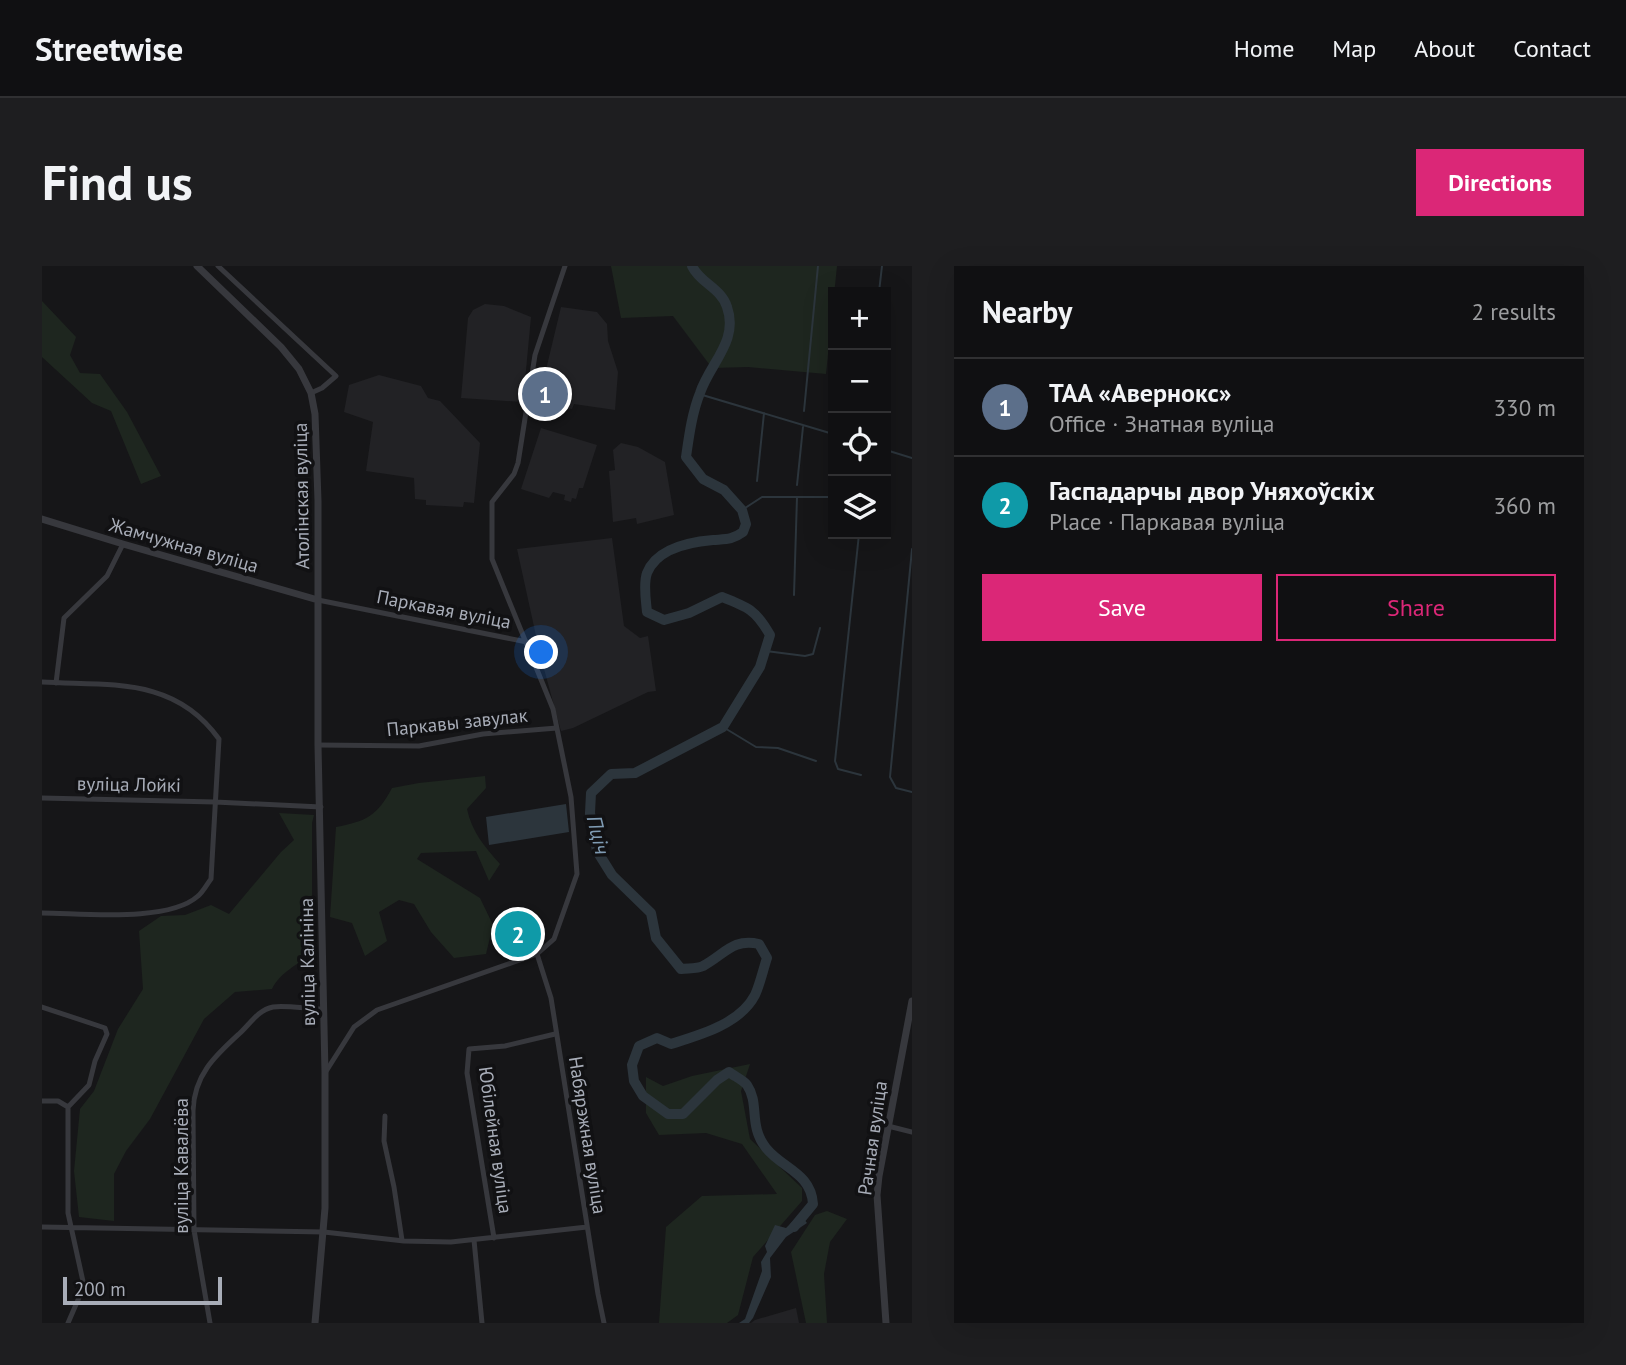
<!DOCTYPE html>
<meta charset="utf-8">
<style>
:root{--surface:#101012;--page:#1e1e20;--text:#f1f3f6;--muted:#9c9d9f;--line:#303032;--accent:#db2777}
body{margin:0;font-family:"PT Sans",sans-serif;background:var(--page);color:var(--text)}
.controls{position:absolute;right:21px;top:21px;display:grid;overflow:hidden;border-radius:0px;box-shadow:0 7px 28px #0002}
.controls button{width:63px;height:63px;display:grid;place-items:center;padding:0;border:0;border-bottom:2px solid var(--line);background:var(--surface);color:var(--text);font:35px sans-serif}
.scale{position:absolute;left:21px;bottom:18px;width:159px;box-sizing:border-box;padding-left:7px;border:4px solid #a8adb8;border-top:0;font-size:19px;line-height:24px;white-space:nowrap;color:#a8adb8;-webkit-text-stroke:5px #111113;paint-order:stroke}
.you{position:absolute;left:500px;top:387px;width:24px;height:24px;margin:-18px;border:5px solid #fff;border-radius:50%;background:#1a73e8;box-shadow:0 0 0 10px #1a73e833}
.badge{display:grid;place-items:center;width:46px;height:46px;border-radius:50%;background:var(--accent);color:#fff;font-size:23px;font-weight:700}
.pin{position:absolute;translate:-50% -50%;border:4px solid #fff;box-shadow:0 2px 7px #0006}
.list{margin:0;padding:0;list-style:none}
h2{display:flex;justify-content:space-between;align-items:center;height:91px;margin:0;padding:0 28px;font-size:30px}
h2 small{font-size:23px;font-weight:400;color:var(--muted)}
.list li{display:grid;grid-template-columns:46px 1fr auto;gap:21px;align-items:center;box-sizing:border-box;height:98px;padding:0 28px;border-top:2px solid var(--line)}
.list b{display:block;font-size:26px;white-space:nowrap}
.list p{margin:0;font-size:23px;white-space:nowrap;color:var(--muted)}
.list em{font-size:23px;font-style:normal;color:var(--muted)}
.actions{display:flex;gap:14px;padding:21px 28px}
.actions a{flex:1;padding:16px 0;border:2px solid var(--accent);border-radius:0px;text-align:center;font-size:24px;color:var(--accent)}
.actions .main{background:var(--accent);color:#fff}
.icon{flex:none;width:38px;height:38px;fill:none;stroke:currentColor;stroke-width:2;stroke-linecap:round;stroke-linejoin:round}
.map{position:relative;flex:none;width:870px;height:1057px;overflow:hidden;border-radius:0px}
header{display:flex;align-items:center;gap:42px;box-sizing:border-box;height:98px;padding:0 35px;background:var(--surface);border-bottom:2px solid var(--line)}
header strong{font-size:33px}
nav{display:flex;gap:38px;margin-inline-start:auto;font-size:24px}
.intro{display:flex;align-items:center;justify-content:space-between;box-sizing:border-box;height:168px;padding:0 42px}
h1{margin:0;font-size:49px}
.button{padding:18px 32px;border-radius:0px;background:var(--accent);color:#fff;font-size:24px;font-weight:700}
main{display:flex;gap:42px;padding:0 42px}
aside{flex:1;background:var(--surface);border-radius:0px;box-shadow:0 7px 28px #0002}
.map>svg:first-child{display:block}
.built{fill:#222225}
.green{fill:#1e261f}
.water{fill:#2c353c}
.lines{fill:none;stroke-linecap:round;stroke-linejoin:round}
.stream{stroke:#2c353c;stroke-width:2}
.river{stroke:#2c353c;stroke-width:10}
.minor{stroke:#37383d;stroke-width:5}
.tertiary{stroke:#37383d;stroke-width:7}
.labels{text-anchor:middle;stroke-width:7;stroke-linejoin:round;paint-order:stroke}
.street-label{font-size:19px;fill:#a8adb8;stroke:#111113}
.water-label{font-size:21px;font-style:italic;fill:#7f9bb3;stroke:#111113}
</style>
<header>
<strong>Streetwise</strong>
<nav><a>Home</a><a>Map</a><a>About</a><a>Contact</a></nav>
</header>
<div class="intro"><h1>Find us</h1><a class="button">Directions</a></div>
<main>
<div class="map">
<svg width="870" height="1057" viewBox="0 0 870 1057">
<rect width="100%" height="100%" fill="#161618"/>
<path class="built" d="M 443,38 L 462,40 L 489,51 L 481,136 L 419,132 L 426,52 L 431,44 Z
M 519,41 L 555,46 L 565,58 L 566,75 L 576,106 L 573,144 L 532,138 L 530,143 L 496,137 Z
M 337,109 L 379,120 L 386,132 L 398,135 L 438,177 L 432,237 L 422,236 L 421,241 L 384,239 L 384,234 L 373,233 L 372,212 L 324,205 L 331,156 L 302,146 L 307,119 Z
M 499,162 L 555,179 L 541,222 L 537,222 L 534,233 L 530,232 L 529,236 L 522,234 L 523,229 L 511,226 L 507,232 L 479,223 Z
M 579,177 L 596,181 L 623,196 L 632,249 L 595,258 L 594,252 L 571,256 L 567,205 L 573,204 L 571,184 Z
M 570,272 L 582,360 L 598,372 L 606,370 L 614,425 L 606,426 L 531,462 L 519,465 L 498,388 L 475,283 Z
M 754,1042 L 757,1057 L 709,1057 L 713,1054 Z"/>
<path class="green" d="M 569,0 L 795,0 L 784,108 L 706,101 L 670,102 L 631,50 L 579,52 Z
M 0,35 L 34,71 L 28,89 L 38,107 L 58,108 L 85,146 L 119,210 L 99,218 L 69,145 L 50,137 L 0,91 Z
M 443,510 L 444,522 L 425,543 C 430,566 442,580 458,598 L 447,615 L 434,585 L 379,587 L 375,593 L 438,632 L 451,659 L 444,688 L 412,692 L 389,666 L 372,638 L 357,634 L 337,646 L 345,675 L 323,690 L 310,657 L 288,651 L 294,561 C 325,555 335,550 350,522 L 377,517 Z
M 237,547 L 272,549 L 270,557 L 270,689 C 256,697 237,708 230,723 L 193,726 L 162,753 L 108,853 L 84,885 L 72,908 L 72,955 L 37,951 L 32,905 L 38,843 L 52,825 L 76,763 L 101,723 L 97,665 L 119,650 L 143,649 L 169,639 L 187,648 L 239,586 L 252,574 Z
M 708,798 L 699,825 L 708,873 L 760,922 L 760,935 L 711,991 L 696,1049 L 685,1057 L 617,1057 L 624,961 L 660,930 L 735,928 L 700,878 L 664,867 L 617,869 L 604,847 L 604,811 L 621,820 L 650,810 Z
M 785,945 L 805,953 L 788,976 L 782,1008 L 785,1057 L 764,1057 L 749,986 L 773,949 Z"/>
<path class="water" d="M 524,538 L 527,566 L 447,579 L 444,551 Z
M 758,948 L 765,957 L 744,971 L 728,992 L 729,1011 L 711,1052 L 707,1057 L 697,1057 L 703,1053 L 720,1005 L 719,996 L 725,986 L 723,980 L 733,959 L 744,962 Z"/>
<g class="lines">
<path class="stream" d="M 837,26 L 840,0
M 657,128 L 791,168
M 762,145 L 776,0
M 844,184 L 870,192
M 715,215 L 722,147
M 755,219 L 761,161
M 700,244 L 720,231 L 791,231
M 817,268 L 793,495 L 796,503 L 819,509
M 870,283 L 848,511 L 854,522 L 870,526
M 752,329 L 755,231
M 724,385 L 763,390 L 771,388 L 778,362
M 681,461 L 714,481 L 736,482 L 774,495"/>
<path class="river" d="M 650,0 C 658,17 679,22 685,41 C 697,75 668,97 658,127 C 650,147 647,170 644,191 L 661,213 L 682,224 L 700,244 L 704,258 L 701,266 C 690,274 684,273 671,274 C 647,276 615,282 605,307 C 601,318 604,335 605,346 L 622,354 L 647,347 L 680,331 C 706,341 714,344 728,369 L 718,401 L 681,461 L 593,507 L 569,508 L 549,527 L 548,547 L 555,585 L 570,609 L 609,647 L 614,672 L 639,703 C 646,702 655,703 661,700 C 683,688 691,672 717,678 L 725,692 C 721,704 718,718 713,729 C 698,758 658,769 629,778 L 615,772 L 597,780 L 590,799 L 592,815 L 601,830 L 626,848 L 641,848 L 675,814 L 687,806 C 692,810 701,814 705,819 C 718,838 706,859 724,882 C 741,903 769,907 771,938 L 752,961"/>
<path class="minor" d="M 176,0 L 294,110 L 280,122 L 269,127
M 276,334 L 485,376
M 0,416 C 68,420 132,410 177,473 L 169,613 C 165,618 161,626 156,630 C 126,657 39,647 0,647
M 14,417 L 22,352 L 65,310 L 81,278
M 276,479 L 377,480 L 441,468 L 515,462
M 0,532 L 173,536 L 279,541
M 495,688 L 509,732 L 556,1028 L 562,1057
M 0,741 L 63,762 L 65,768 L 53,795 L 47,819 L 26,841
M 283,807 L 312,761 L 335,744 L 495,688 L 512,673 L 535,608 L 529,531 L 511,443 L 450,293 L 450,236 L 472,208 L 476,197 L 493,89 L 523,0
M 0,835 L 16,835 L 26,841
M 343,850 L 342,875 L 352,921 L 360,974
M 846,860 L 870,866
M 0,961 L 282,966 L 362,975 L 409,976 L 545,961
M 452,972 L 425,807 L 427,783 L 463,780 L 513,768
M 432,974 L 440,1057
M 26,1057 L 42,1020 L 26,947 L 26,841
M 168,1057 L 152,964 L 151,845 C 152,809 173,790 197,768 C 208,758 216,744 231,741 C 243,739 267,743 281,743"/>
<path class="tertiary" d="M 155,0 L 239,81 L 257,103 L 269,127 L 273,148 L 276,235 L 276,479 L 283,807 L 283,942 L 273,1057
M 0,253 L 81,278 L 276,334
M 844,1057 L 835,929 L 837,910 L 870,735"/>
</g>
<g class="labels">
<g class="street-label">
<text transform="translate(259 230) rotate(-91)" y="7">Атолінская вуліца</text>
<text transform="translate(142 279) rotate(16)" y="7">Жамчужная вуліца</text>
<text transform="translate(402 343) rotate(11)" y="7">Паркавая вуліца</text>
<text transform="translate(415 456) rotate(-6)" y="7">Паркавы завулак</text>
<text transform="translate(87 518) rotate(1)" y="7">вуліца Лойкі</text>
<text transform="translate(265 696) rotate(-91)" y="7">вуліца Калініна</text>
<text transform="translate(546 869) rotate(81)" y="7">Набярэжная вуліца</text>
<text transform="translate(830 872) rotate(-82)" y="7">Рачная вуліца</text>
<text transform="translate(454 874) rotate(82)" y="7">Юбілейная вуліца</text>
<text transform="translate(139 900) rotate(-90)" y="7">вуліца Кавалёва</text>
</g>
<g class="water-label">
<text transform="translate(556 569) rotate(76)" y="7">Пціч</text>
</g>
</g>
</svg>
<div class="controls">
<button>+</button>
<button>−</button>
<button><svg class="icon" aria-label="locate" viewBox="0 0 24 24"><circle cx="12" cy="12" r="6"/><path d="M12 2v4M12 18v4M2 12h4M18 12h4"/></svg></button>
<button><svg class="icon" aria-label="layers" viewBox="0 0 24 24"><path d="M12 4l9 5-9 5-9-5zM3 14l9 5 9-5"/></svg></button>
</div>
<div class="scale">200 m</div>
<div class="you"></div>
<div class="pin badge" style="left:503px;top:128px;background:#5c6f8a">1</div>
<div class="pin badge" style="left:476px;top:668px;background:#0f9aa8">2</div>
</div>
<aside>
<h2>Nearby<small>2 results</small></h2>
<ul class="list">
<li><span class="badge" style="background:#5c6f8a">1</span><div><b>ТАА «Авернокс»</b><p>Office · Знатная вуліца</p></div><em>330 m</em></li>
<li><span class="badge" style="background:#0f9aa8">2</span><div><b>Гаспадарчы двор Уняхоўскіх</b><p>Place · Паркавая вуліца</p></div><em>360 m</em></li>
</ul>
<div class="actions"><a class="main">Save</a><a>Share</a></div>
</aside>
</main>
